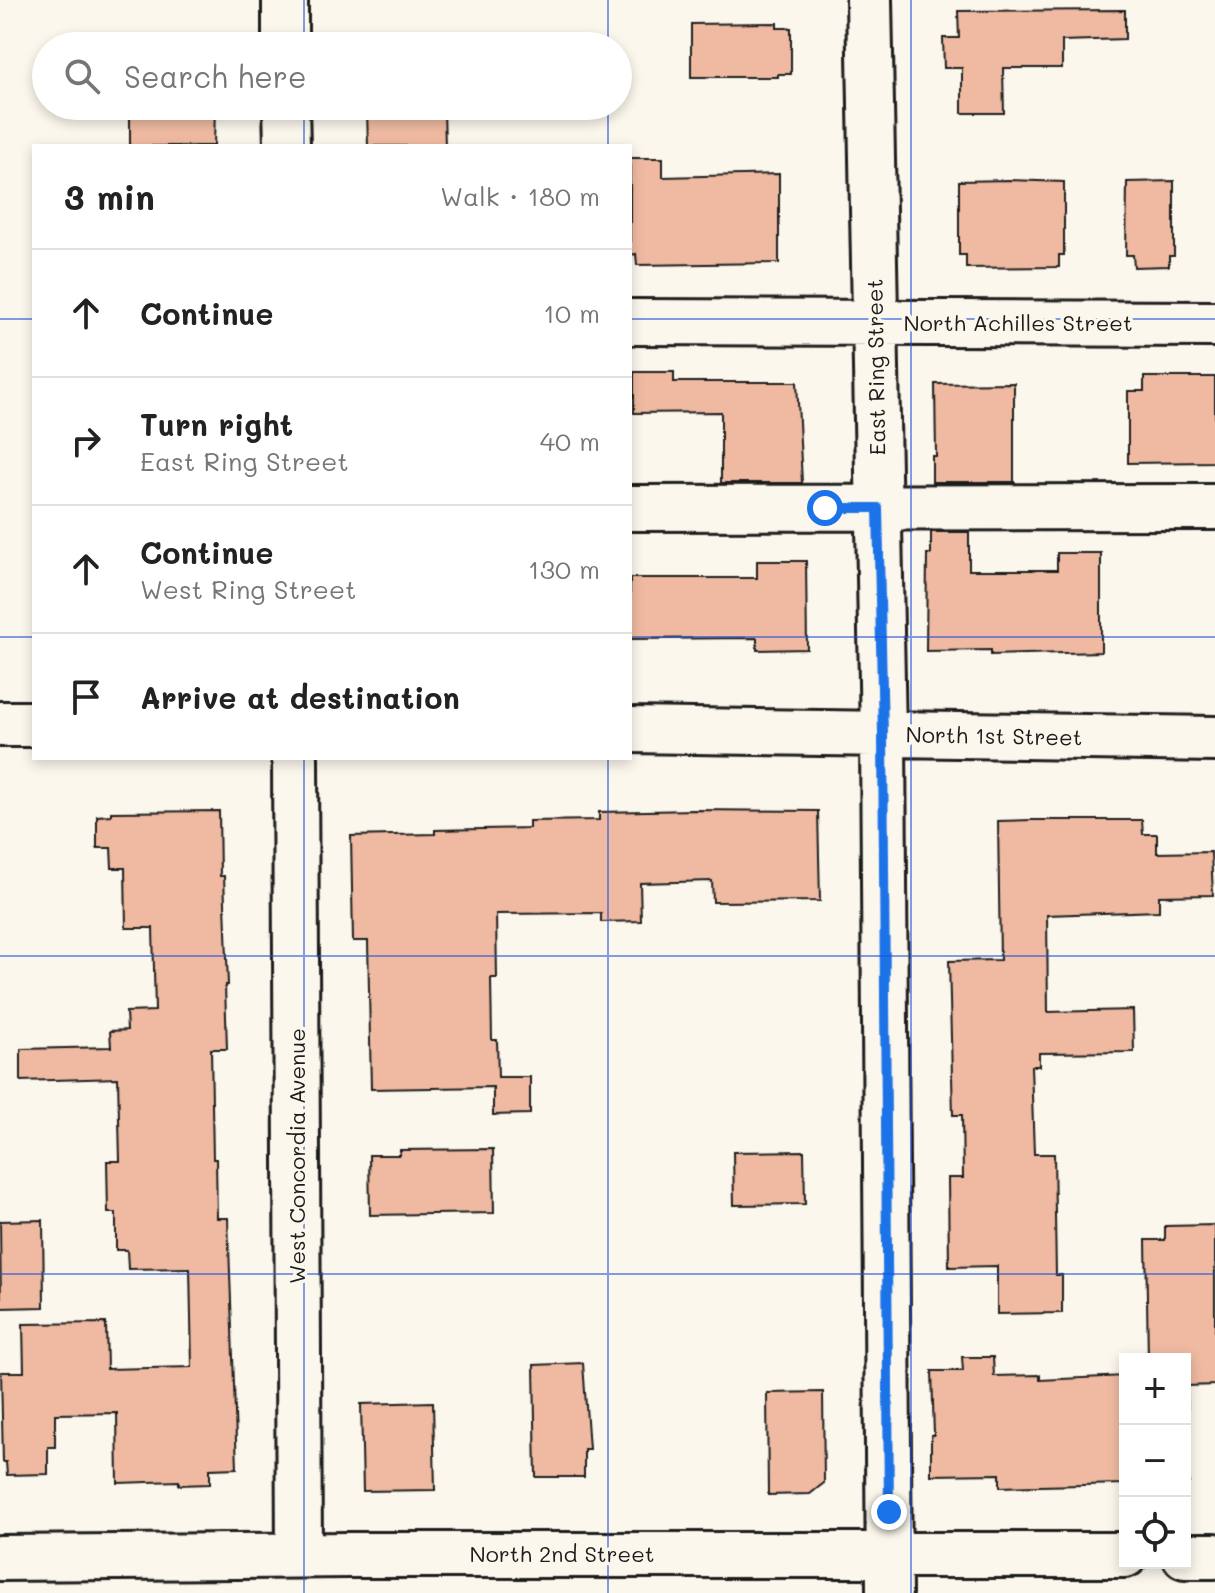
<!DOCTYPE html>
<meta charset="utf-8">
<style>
:root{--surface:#fff;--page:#f2f2f2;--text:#222;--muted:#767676;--line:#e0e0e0}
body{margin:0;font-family:Mali,sans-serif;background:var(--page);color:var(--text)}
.controls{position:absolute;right:24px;bottom:24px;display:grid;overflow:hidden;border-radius:0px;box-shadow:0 4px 12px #0003}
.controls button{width:72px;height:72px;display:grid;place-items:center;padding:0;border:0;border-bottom:2px solid var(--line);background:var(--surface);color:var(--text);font:40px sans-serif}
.stop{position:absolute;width:24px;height:24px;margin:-18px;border:6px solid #1a73e8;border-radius:50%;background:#fff}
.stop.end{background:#1a73e8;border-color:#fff;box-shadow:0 2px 8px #0008}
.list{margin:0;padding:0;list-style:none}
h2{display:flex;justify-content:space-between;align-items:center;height:104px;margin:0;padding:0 32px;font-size:34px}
h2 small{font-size:26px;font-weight:400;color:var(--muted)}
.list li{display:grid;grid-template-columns:52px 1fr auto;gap:24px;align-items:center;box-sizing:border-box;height:128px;padding:0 32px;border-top:2px solid var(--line)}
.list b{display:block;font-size:30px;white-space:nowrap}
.list p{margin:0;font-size:26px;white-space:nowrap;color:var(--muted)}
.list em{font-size:26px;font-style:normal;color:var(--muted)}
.icon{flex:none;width:44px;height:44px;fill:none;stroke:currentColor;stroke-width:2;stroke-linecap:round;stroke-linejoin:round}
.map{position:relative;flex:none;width:1215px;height:1593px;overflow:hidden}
.search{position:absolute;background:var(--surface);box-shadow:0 4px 12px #0003;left:32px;top:32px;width:600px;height:88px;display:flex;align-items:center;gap:20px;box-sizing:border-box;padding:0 28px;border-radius:44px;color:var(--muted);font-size:30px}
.panel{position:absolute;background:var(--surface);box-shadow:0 4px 12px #0003;left:32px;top:144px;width:600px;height:616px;border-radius:0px}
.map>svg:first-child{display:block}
.building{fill:#efbaa1;stroke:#1c1c1c;stroke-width:2}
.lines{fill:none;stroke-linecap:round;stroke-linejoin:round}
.minor-casing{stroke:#1c1c1c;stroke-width:50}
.minor{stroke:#fbf7ec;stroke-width:44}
.route{stroke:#1a73e8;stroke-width:10}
.grid{fill:none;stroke:#1d4ed8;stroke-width:2;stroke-opacity:0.55}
.labels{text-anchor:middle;stroke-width:7;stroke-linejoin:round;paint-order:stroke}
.street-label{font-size:22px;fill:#1c1c1c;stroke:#fbf7ec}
</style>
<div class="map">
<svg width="1215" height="1593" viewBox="0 0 1215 1593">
<rect width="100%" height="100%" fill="#fbf7ec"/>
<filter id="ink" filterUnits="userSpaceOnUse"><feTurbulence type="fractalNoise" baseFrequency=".0125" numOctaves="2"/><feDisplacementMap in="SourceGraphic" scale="16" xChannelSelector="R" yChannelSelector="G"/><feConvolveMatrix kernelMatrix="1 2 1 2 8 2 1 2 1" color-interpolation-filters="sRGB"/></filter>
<g filter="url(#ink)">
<path class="building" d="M 1125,10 L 1125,39 L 1062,41 L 1062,68 L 1003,68 L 1004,113 L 962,113 L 962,68 L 944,68 L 943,38 L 959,38 L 958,11 Z
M 777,23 L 777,28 L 791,28 L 791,74 L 778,74 L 778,77 L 691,77 L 691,24 Z
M 130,106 L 215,107 L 214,146 L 130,146 Z
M 367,110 L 444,110 L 445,146 L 368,146 Z
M 630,158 L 663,158 L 663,177 L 779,174 L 779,263 L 637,265 L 636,254 L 630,255 Z
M 1010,180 L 1064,182 L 1064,255 L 1059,255 L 1059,267 L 966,268 L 966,255 L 959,255 L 959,181 Z
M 1174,181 L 1174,256 L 1169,256 L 1169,266 L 1134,267 L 1133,255 L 1126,255 L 1127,182 Z
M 634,372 L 674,372 L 674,382 L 797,382 L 802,483 L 721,483 L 721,412 L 634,413 Z
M 1144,377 L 1215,377 L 1215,462 L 1128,463 L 1128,391 L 1144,391 Z
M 1014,383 L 1014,482 L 932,482 L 932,456 L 936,456 L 935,384 Z
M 931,532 L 969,532 L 969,570 L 1057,570 L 1057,553 L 1101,553 L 1101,652 L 991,655 L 991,650 L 926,651 L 927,554 L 931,554 Z
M 757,561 L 806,561 L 807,649 L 757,650 L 757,638 L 630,639 L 630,578 L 757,578 Z
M 695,810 L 818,811 L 820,901 L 713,902 L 712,881 L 640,883 L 641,921 L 601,922 L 601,913 L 496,914 L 497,978 L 491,978 L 492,1040 L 497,1040 L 498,1077 L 530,1077 L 530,1114 L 493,1115 L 493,1087 L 371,1089 L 368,941 L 353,941 L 351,836 L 435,834 L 435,830 L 529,828 L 529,821 L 599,820 L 599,812 Z
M 219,811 L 220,876 L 224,876 L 228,985 L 225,985 L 227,1049 L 211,1049 L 213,1159 L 216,1159 L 217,1218 L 228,1218 L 237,1468 L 210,1469 L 210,1484 L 179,1485 L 179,1481 L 118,1483 L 117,1413 L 55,1414 L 55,1447 L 48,1447 L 48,1474 L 7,1475 L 6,1462 L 3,1462 L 1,1372 L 24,1372 L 23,1324 L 106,1323 L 107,1369 L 192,1367 L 190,1268 L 128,1269 L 127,1250 L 116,1250 L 116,1213 L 108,1213 L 107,1161 L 120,1161 L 118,1078 L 21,1081 L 21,1049 L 111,1047 L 110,1031 L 127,1030 L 126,1012 L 155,1011 L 153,928 L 126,928 L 125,868 L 112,868 L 111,848 L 97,848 L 97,816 L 111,815 L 111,812 Z
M 1032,820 L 1142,820 L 1143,834 L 1157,834 L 1157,853 L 1211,852 L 1213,895 L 1159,896 L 1159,911 L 1047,915 L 1048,1012 L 1133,1010 L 1134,1052 L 1039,1053 L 1039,1066 L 1031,1066 L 1034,1154 L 1054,1154 L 1056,1275 L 1062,1275 L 1062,1313 L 997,1314 L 997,1266 L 949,1267 L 948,1178 L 963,1178 L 962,1115 L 953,1115 L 949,961 L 1000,960 L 998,821 Z
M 493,1149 L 494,1213 L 370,1215 L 369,1155 L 400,1155 L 400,1150 Z
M 804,1151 L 805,1204 L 734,1205 L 733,1152 Z
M 43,1220 L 44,1307 L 1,1308 L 0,1221 Z
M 1215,1225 L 1215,1385 L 1187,1386 L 1189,1483 L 1185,1483 L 1185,1359 L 1148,1359 L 1146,1240 L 1165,1240 L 1165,1226 Z
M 962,1357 L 993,1357 L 994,1376 L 1040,1375 L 1040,1380 L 1125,1376 L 1125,1484 L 1000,1487 L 1000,1474 L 931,1475 L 931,1435 L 934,1435 L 932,1371 L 963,1371 Z
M 583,1363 L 589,1449 L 584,1449 L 584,1477 L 536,1477 L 534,1365 Z
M 823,1392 L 824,1483 L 810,1494 L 768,1495 L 767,1393 Z
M 433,1402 L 435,1490 L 363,1491 L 361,1404 Z"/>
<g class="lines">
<defs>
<path id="minor" d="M 285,0 L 285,46
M 869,0 L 883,735 L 889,1593
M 286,106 L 287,146
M 630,322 L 1215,324
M 630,508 L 1215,507
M 0,724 L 34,724
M 630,730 L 1215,739
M 295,758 L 299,1555
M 1185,1556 L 1215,1556
M 0,1558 L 349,1555 L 1125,1555"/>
</defs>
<use href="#minor" class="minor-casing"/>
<use href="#minor" class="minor"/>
</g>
</g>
<g class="lines" filter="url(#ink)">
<path class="route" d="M 825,508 L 878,508 L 883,735 L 889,1512"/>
</g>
<path class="grid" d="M 304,0 L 304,46M 608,0 L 608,46M 911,0 L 911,1593M 304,106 L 304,146M 608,106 L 608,146M 0,319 L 34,319M 630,319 L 1215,319M 0,637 L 34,637M 630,637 L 1215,637M 304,758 L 304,1593M 608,758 L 608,1593M 0,956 L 1215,956M 0,1274 L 1215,1274"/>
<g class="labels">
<g class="street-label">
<text x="1018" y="331">North Achilles Street</text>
<text transform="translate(876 367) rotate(-91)" y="8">East Ring Street</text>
<text transform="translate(994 736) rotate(1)" y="8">North 1st Street</text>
<text transform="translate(297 1156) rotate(-90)" y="8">West Concordia Avenue</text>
<text x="562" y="1562">North 2nd Street</text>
</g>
</g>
</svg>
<div class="controls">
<button>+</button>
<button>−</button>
<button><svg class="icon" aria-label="locate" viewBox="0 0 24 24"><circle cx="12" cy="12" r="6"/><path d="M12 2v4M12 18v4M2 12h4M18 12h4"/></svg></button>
</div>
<div class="stop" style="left:825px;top:508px"></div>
<div class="stop end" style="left:889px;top:1512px"></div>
<div class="search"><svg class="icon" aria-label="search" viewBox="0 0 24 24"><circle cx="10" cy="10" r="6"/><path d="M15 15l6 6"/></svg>Search here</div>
<section class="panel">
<h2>3 min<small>Walk · 180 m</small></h2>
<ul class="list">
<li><svg class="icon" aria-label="ahead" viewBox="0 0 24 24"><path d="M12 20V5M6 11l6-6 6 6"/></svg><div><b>Continue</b></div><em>10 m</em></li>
<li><svg class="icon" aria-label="right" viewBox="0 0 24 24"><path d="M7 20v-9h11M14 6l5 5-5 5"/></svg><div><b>Turn right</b><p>East Ring Street</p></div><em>40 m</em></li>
<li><svg class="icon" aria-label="ahead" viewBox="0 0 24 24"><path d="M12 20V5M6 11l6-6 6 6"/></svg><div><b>Continue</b><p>West Ring Street</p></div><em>130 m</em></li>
<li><svg class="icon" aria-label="arrive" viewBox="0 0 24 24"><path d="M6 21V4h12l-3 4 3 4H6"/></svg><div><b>Arrive at destination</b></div></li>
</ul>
</section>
</div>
